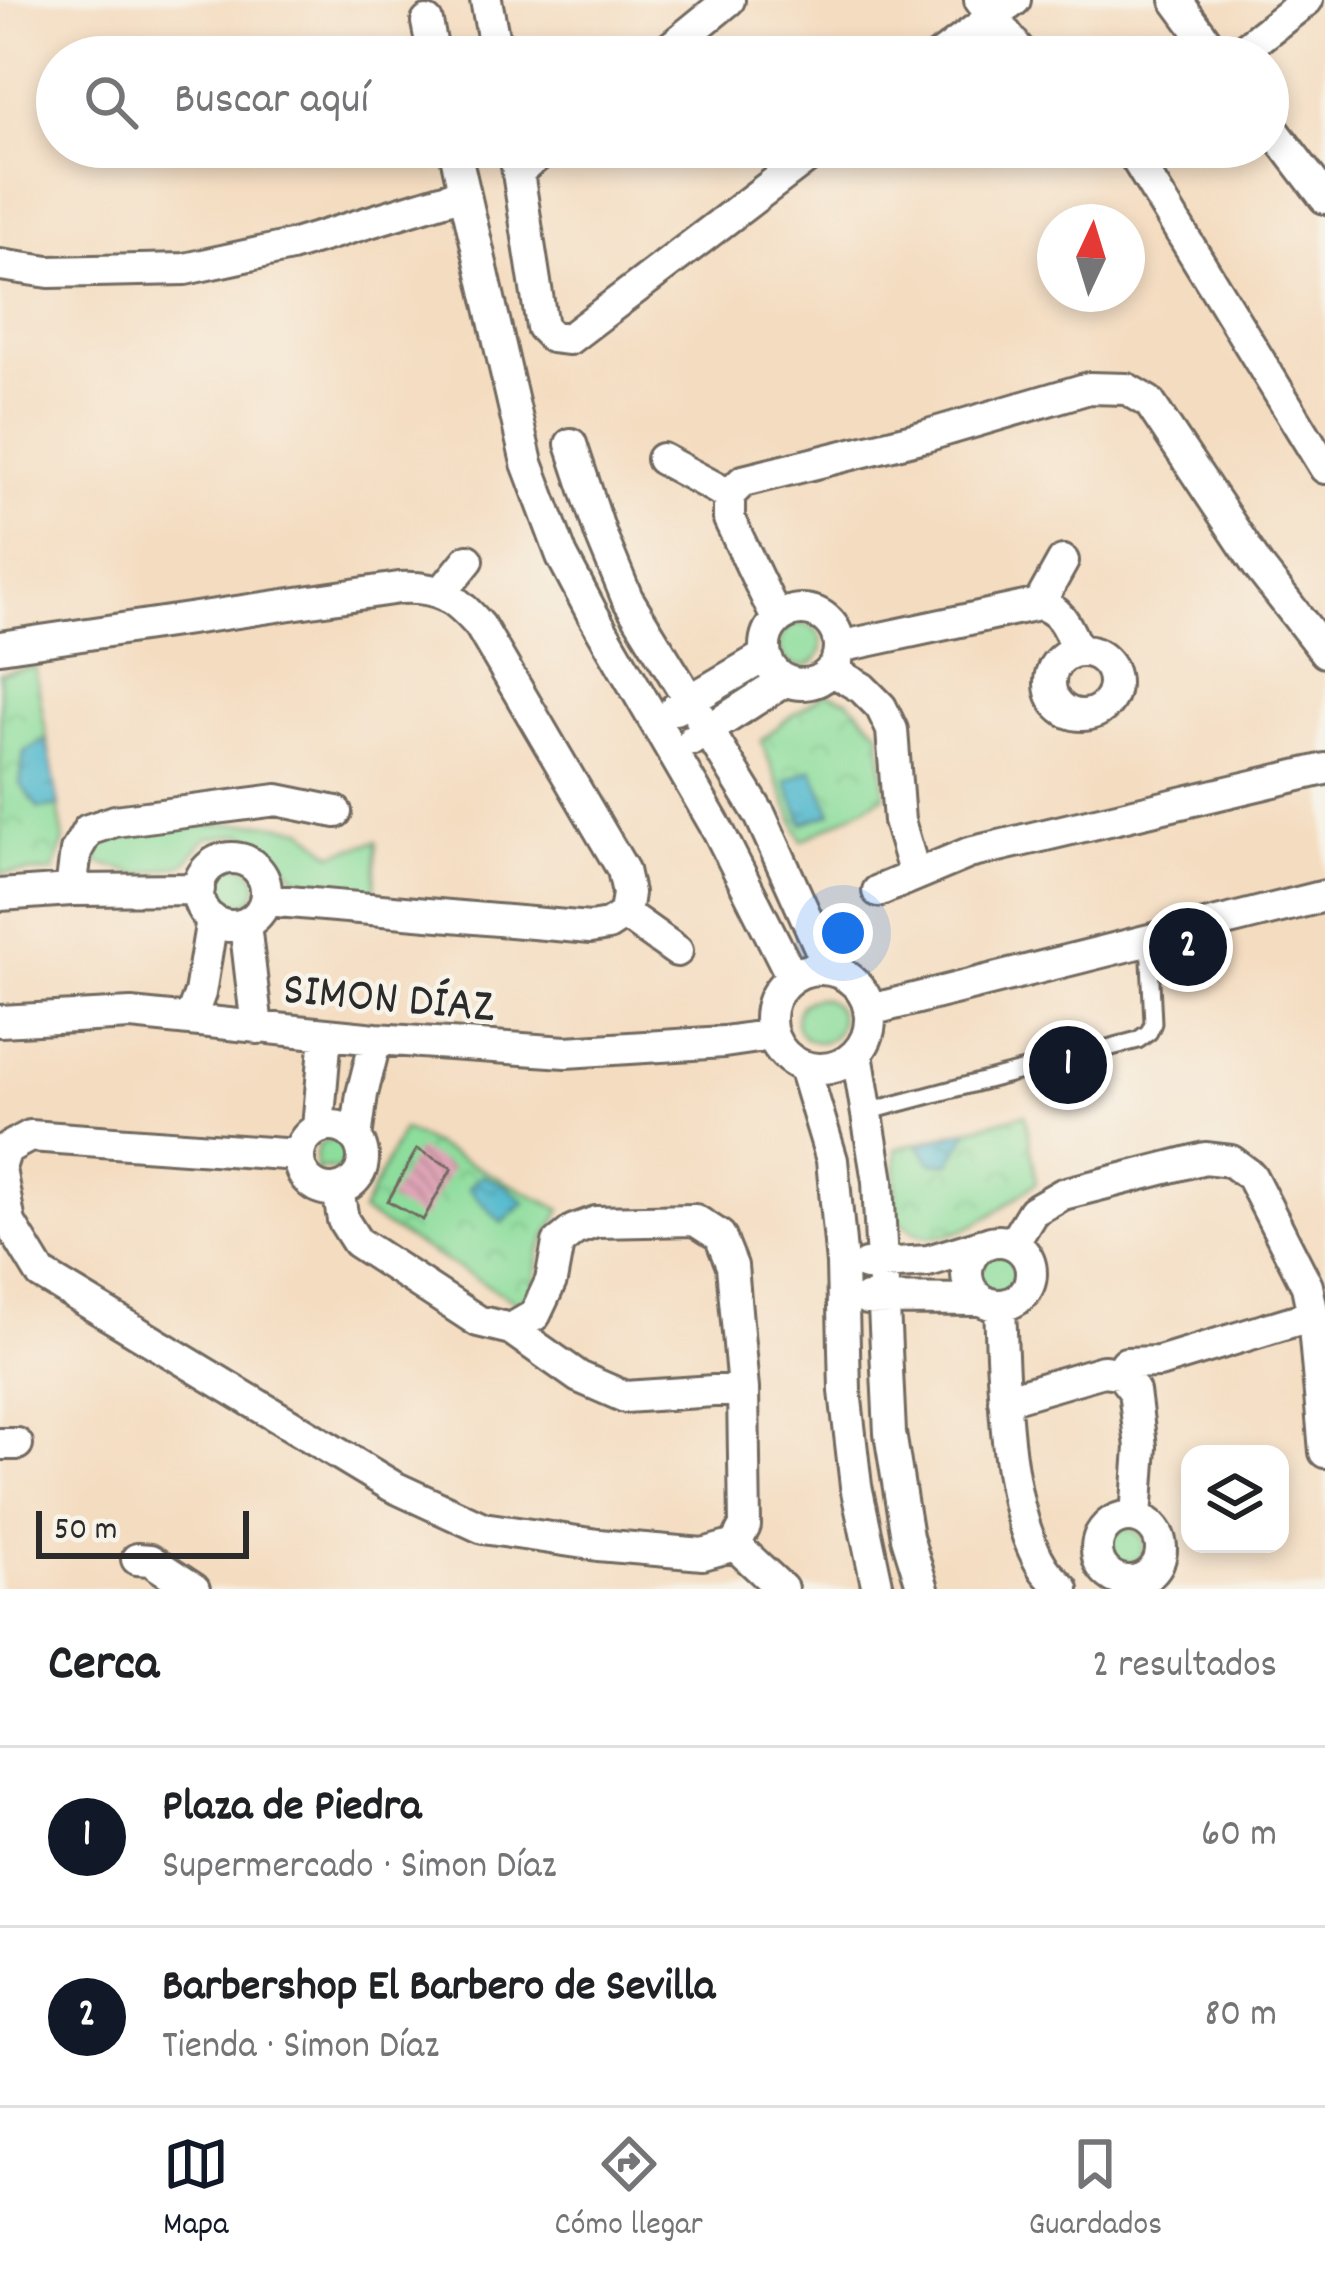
<!DOCTYPE html>
<html lang="es">
<meta charset="utf-8">
<style>
:root{--surface:#fff;--page:#f2f2f2;--text:#202124;--muted:#757577;--line:#e0e0e0;--accent:#111827}
body{margin:0;font-family:Dekko,sans-serif;background:var(--page);color:var(--text)}
.controls{position:absolute;right:36px;bottom:36px;display:grid;overflow:hidden;border-radius:24px;box-shadow:0 6px 18px #0003}
.controls button{width:108px;height:108px;display:grid;place-items:center;padding:0;border:0;border-bottom:3px solid var(--line);background:var(--surface);color:var(--text);font:60px sans-serif}
.compass{position:absolute;left:1037px;top:204px;width:108px;height:108px;border-radius:50%;background:var(--surface);box-shadow:0 6px 18px #0003;rotate:4deg}
.scale{position:absolute;left:36px;bottom:30px;width:213px;box-sizing:border-box;padding-left:12px;border:6px solid #2b2b2b;border-top:0;font-size:33px;line-height:42px;white-space:nowrap;color:#2b2b2b;-webkit-text-stroke:9px #f7f3e8;paint-order:stroke}
.you{position:absolute;left:843px;top:933px;width:42px;height:42px;margin:-30px;border:9px solid #fff;border-radius:50%;background:#1a73e8;box-shadow:0 0 0 18px #1a73e833}
.badge{display:grid;place-items:center;width:78px;height:78px;border-radius:50%;background:var(--accent);color:#fff;font-size:39px;font-weight:700}
.pin{position:absolute;translate:-50% -50%;border:6px solid #fff;box-shadow:0 3px 12px #0006}
.list{margin:0;padding:0;list-style:none}
h2{display:flex;justify-content:space-between;align-items:center;height:156px;margin:0;padding:0 48px;font-size:51px}
h2 small{font-size:39px;font-weight:400;color:var(--muted)}
.list li{display:grid;grid-template-columns:78px 1fr auto;gap:36px;align-items:center;box-sizing:border-box;height:180px;padding:0 48px;border-top:3px solid var(--line)}
.list b{display:block;font-size:45px;white-space:nowrap}
.list p{margin:0;font-size:39px;white-space:nowrap;color:var(--muted)}
.list em{font-size:39px;font-style:normal;color:var(--muted)}
.icon{flex:none;width:66px;height:66px;fill:none;stroke:currentColor;stroke-width:2;stroke-linecap:round;stroke-linejoin:round}
.map{position:relative;flex:none;width:1325px;height:1589px;overflow:hidden}
.search{position:absolute;background:var(--surface);box-shadow:0 6px 18px #0003;left:36px;right:36px;top:36px;height:132px;display:flex;align-items:center;gap:30px;box-sizing:border-box;padding:0 42px;border-radius:66px;color:var(--muted);font-size:45px}
.sheet{height:516px;background:var(--surface)}
nav{display:flex;justify-content:space-around;align-items:center;box-sizing:border-box;height:168px;border-top:3px solid var(--line);background:var(--surface);font-size:33px;color:var(--muted)}
nav a{display:grid;justify-items:center;gap:6px}
nav .on{color:var(--accent)}
.map>svg:first-child{display:block}
.grass{fill:#8ddd9c;stroke:#5c8464;stroke-width:3}
.park{fill:url(#park-crowns);stroke:#5c8464;stroke-width:3}
.water{fill:url(#water-ripples);stroke:#3e727c;stroke-width:3}
.building{fill:url(#building-back-hatch)}
.lines{fill:none;stroke-linecap:round;stroke-linejoin:round}
.lane-casing{stroke:#71695f;stroke-width:21}
.street-casing{stroke:#71695f;stroke-width:36}
.lane{stroke:#fff;stroke-width:15}
.street{stroke:#fff;stroke-width:30}
.labels{text-anchor:middle;stroke-width:9;stroke-linejoin:round;paint-order:stroke}
.street-label{font-size:48px;fill:#2b2b2b;stroke:#f7f3e8}
</style>
<div class="map">
<svg width="1325" height="1589" viewBox="0 0 1325 1589">
<defs>
<pattern id="park-crowns" width="20" height="18" patternUnits="userSpaceOnUse" patternTransform="scale(3)"><rect width="20" height="18" fill="#8ddd9c"/><path d="M2 6a3 3 0 1 1 6 0M12 15a3 3 0 1 1 6 0" fill="none" stroke="#7abe87"/></pattern>
<pattern id="water-ripples" width="26" height="14" patternUnits="userSpaceOnUse" patternTransform="scale(3)"><rect width="26" height="14" fill="#50b8ce"/><path d="M2 4q2-2 4 0t4 0M15 11q2-2 4 0t4 0" fill="none" stroke="#4396a7"/></pattern>
<pattern id="building-back-hatch" width="6" height="6" patternUnits="userSpaceOnUse" patternTransform="scale(3)"><rect width="6" height="6" fill="#dfa5b7"/><path d="M-1 5l2 2M0 0l6 6M5-1l2 2" fill="none" stroke="#b58795"/></pattern>
</defs>
<rect width="100%" height="100%" fill="#f7f3e8"/>
<filter id="ink" filterUnits="userSpaceOnUse"><feTurbulence type="fractalNoise" baseFrequency=".00833" numOctaves="2"/><feDisplacementMap in="SourceGraphic" scale="24" xChannelSelector="R" yChannelSelector="G"/><feConvolveMatrix kernelMatrix="1 2 1 2 8 2 1 2 1" color-interpolation-filters="sRGB"/></filter>
<filter id="wash" filterUnits="userSpaceOnUse"><feTurbulence type="fractalNoise" baseFrequency=".004" numOctaves="4" result="noise"/><feDisplacementMap in="SourceGraphic" scale="48" xChannelSelector="R" yChannelSelector="G"/><feGaussianBlur stdDeviation="2.7" result="paint"/><feColorMatrix in="noise" values="0 0 0 0 0 0 0 0 0 0 0 0 0 0 0 0 0 1.4 0 .05"/><feComposite in="paint" operator="in"/></filter>
<g filter="url(#wash)">
<rect width="100%" height="100%" fill="#f4dcc0"/>
<path class="grass" d="M780 645a21 21 0 1 1 42 0a21 21 0 1 1-42 0Z
M 262,823 L 303,829 L 332,854 L 377,841 L 375,892 L 339,891 L 303,884 L 280,860 L 244,834 L 206,838 L 185,864 L 140,875 L 96,862 L 100,842 L 135,828 Z
M217 885a20 20 0 1 1 40 0a20 20 0 1 1-40 0Z
M796 1020a22 22 0 1 1 44 0a22 22 0 1 1-44 0Z
M 334,1138 L 347,1147 L 346,1162 L 339,1170 L 323,1168 L 316,1172 L 316,1155 L 319,1144 Z
M977 1273a22 22 0 1 1 44 0a22 22 0 1 1-44 0Z
M1110 1546a17 17 0 1 1 34 0a17 17 0 1 1-34 0Z"/>
<path class="park" d="M 35,667 L 64,841 L 53,872 L 0,873 L 0,673 Z
M 825,693 L 848,700 L 880,732 L 885,796 L 802,841 L 761,741 L 783,722 Z
M 1025,1114 L 1037,1182 C 1010,1203 954,1248 918,1234 C 911,1231 901,1221 895,1216 L 896,1149 Z
M 403,1129 L 561,1210 L 539,1252 L 534,1293 L 516,1302 L 362,1212 Z"/>
<path class="water" d="M 47,740 L 59,806 L 39,809 L 20,784 L 24,752 Z
M 812,769 L 832,813 L 803,823 L 786,781 Z
M 970,1129 L 950,1163 L 931,1163 L 918,1145 Z
M 482,1175 L 506,1186 L 525,1203 L 502,1223 L 468,1188 Z"/>
<g id="blocks">
<path class="building" d="M 417,1149 L 452,1168 L 423,1220 L 388,1201 Z"/>
</g>
</g>
<g filter="url(#ink)">
<use href="#blocks" fill-opacity="0" stroke="#71695f" stroke-width="3"/>
<g class="lines">
<defs>
<path id="lane" d="M 866,1112 L 1138,1040 L 1149,1032 L 1153,1023 L 1149,940"/>
<path id="street" d="M 486,0 L 497,57
M 980,0 L 1024,57
M 1176,0 L 1218,57
M 427,22 L 434,57
M 659,57 L 729,0
M 939,57 L 1015,0
M 1234,57 L 1307,0
M 1268,123 L 1325,198
M 454,147 L 527,463 L 562,556 L 592,613 L 719,832 L 792,977
M 514,147 L 542,327 L 552,337 L 569,339 L 821,147
M 1125,147 L 1132,152 L 1325,468
M 519,171 L 548,147
M 0,265 L 49,272 L 185,269 L 291,246 L 464,193
M 571,444 L 601,535 L 627,598 L 760,815 L 830,970
M 662,459 L 729,495
M 442,592 L 468,560
M 1039,604 L 1063,561
M765 647a37 37 0 1 1 74 0a37 37 0 1 1-74 0Z
M 777,619 L 729,519 L 729,495 L 743,481 L 925,436 L 1089,388 L 1127,389 L 1149,402 L 1258,566 L 1325,652
M 0,647 L 399,588 C 439,586 454,596 480,626 L 623,870 L 628,893 L 625,914 L 608,925 L 590,928 L 266,900
M 839,647 L 1039,604 C 1063,610 1068,630 1078,651
M1050 683a32 32 0 1 1 64 0a32 32 0 1 1-64 0Z
M 831,670 L 862,688 L 881,707 L 892,730 L 899,821 L 915,875
M 675,709 L 765,656
M 694,739 L 786,680
M198 892a34 34 0 1 1 68 0a34 34 0 1 1-68 0Z
M 71,890 L 76,851 L 88,830 L 115,821 L 277,800 L 336,812
M 878,891 L 969,853 L 1325,769
M 0,895 L 71,890 L 199,889
M 625,914 L 677,951
M 245,924 L 257,1028
M770 1019a50 50 0 1 1 100 0a50 50 0 1 1-100 0Z
M 870,1010 L 1325,896
M 190,1020 L 200,993 L 212,919
M 0,1021 L 131,1014 L 376,1039 L 566,1052 L 724,1042 L 772,1035
M 857,1054 L 878,1181 L 890,1433 L 907,1537 L 923,1589
M 804,1067 L 832,1160 L 842,1264 L 845,1391 L 856,1486 L 878,1589
M299 1158a32 32 0 1 1 64 0a32 32 0 1 1-64 0Z
M 318,1128 L 326,1034
M 356,1138 L 362,1094 L 376,1039
M 0,1168 L 6,1149 L 30,1136 L 298,1155
M 0,1169 L 10,1223 L 41,1274 L 392,1486 L 483,1528 L 598,1545 L 703,1554 L 735,1545 L 745,1526 L 743,1389 L 732,1266 L 720,1236 L 695,1220 L 596,1222 L 574,1230 L 558,1243 L 551,1281 L 535,1315 L 511,1329 L 478,1321 L 357,1242 L 343,1220 L 338,1189
M967 1273a32 32 0 1 1 64 0a32 32 0 1 1-64 0Z
M 1013,1244 L 1033,1211 L 1063,1194 L 1205,1158 L 1231,1161 L 1251,1176 L 1307,1286 L 1313,1315 L 1325,1452
M 866,1265 L 928,1261 L 984,1244
M 867,1299 L 981,1300
M 1000,1305 C 1003,1378 1004,1509 1044,1569 C 1049,1576 1057,1583 1063,1589
M 511,1329 L 579,1377 L 625,1397 L 743,1389
M 1126,1363 L 1159,1362 L 1313,1315
M 1120,1373 L 1134,1391 L 1141,1447 L 1136,1517
M 1004,1400 L 1103,1371 L 1120,1373
M 0,1444 L 17,1444
M1097 1549a32 32 0 1 1 64 0a32 32 0 1 1-64 0Z
M 735,1545 L 782,1589
M 137,1559 L 150,1560 L 194,1589"/>
</defs>
<use href="#lane" class="lane-casing"/>
<use href="#street" class="street-casing"/>
<use href="#lane" class="lane"/>
<use href="#street" class="street"/>
</g>
</g>
<g class="labels">
<g class="street-label">
<text transform="translate(389 994) rotate(5)" y="17">SIMON DÍAZ</text>
</g>
</g>
</svg>
<div class="controls">
<button><svg class="icon" aria-label="layers" viewBox="0 0 24 24"><path d="M12 4l9 5-9 5-9-5zM3 14l9 5 9-5"/></svg></button>
</div>
<svg class="compass" viewBox="-18 -18 36 36"><path d="M0-13l5 13h-10z" fill="#e53935"/><path d="M0 13l5-13h-10z" fill="#757577"/></svg>
<div class="scale">50 m</div>
<div class="you"></div>
<div class="pin badge" style="left:1068px;top:1065px">1</div>
<div class="pin badge" style="left:1188px;top:947px">2</div>
<div class="search"><svg class="icon" aria-label="search" viewBox="0 0 24 24"><circle cx="10" cy="10" r="6"/><path d="M15 15l6 6"/></svg>Buscar aquí</div>
</div>
<section class="sheet">
<h2>Cerca<small>2 resultados</small></h2>
<ul class="list">
<li><span class="badge">1</span><div><b>Plaza de Piedra</b><p>Supermercado · Simon Díaz</p></div><em>60 m</em></li>
<li><span class="badge">2</span><div><b>Barbershop El Barbero de Sevilla</b><p>Tienda · Simon Díaz</p></div><em>80 m</em></li>
</ul>
</section>
<nav>
<a class="on"><svg class="icon" aria-label="map" viewBox="0 0 24 24"><path d="M3 6l6-2 6 2 6-2v14l-6 2-6-2-6 2zM9 4v14M15 6v14"/></svg>Mapa</a>
<a><svg class="icon" aria-label="directions" viewBox="0 0 24 24"><path d="M12 3l9 9-9 9-9-9zM9 14v-3h6M13 9l2 2-2 2"/></svg>Cómo llegar</a>
<a><svg class="icon" aria-label="saved" viewBox="0 0 24 24"><path d="M7 4h10v16l-5-4-5 4z"/></svg>Guardados</a>
</nav>
